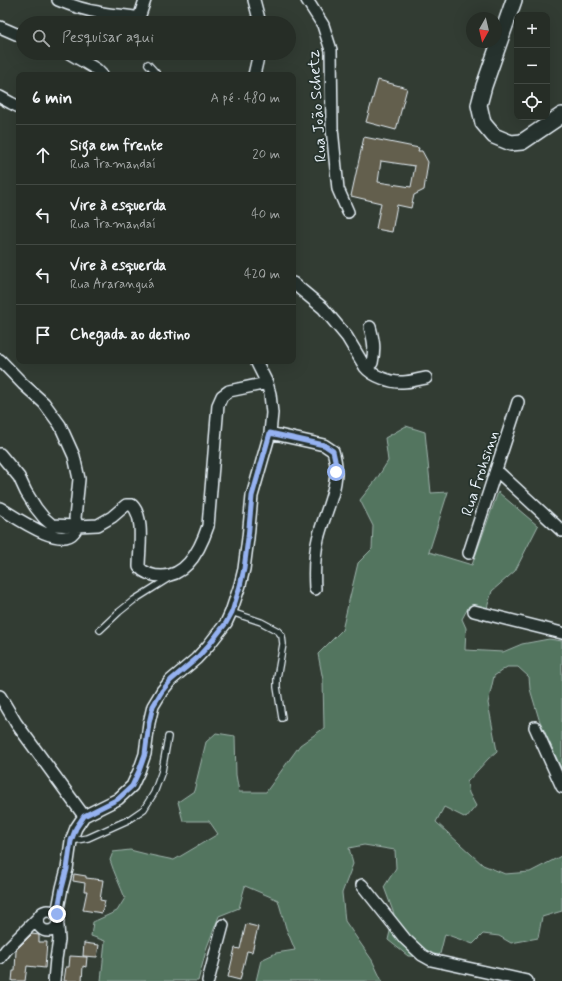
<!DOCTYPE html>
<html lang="pt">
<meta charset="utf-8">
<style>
:root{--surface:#262d26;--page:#2e352e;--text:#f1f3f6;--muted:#a4a8a7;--line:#424943}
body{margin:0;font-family:Mynerve,sans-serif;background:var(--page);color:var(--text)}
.controls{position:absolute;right:12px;top:12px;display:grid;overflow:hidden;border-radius:8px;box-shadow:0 4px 16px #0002}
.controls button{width:36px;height:36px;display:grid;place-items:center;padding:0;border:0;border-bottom:1px solid var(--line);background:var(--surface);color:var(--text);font:20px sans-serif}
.compass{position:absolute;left:466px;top:12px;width:36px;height:36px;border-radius:50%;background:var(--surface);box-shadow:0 4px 16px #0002;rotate:188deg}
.stop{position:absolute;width:12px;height:12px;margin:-9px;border:3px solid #95b2f1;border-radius:50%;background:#fff}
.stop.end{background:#95b2f1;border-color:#fff;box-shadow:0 1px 4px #0008}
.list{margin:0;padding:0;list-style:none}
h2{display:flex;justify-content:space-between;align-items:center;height:52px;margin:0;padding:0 16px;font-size:17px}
h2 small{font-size:13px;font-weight:400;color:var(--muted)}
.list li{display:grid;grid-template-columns:26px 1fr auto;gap:12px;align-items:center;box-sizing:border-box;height:60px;padding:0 16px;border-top:1px solid var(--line)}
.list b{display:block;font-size:15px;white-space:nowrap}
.list p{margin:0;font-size:13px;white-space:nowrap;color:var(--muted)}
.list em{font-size:13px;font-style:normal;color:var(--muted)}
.icon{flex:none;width:22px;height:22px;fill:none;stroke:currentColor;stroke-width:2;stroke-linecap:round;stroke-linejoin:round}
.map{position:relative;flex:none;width:562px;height:981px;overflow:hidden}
.search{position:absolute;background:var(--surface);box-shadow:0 4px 16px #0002;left:16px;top:16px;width:280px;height:44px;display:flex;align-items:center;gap:10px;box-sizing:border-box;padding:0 14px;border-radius:22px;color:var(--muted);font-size:15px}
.panel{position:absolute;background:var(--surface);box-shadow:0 4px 16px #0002;left:16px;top:72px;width:280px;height:292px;border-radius:8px}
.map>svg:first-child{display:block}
.green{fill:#53755f;stroke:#9eb3ac}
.building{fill:#645f4d;stroke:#e8f1f8;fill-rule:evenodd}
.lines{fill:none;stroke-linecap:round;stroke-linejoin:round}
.lane-casing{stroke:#e8f1f8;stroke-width:8}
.street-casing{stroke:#e8f1f8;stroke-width:14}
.secondary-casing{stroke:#e8f1f8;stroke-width:18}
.lane{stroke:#26332d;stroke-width:5.5}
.street{stroke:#26332d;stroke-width:11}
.secondary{stroke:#26332d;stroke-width:15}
.route{stroke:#95b2f1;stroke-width:5}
.labels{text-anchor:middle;stroke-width:3.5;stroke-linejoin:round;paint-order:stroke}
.street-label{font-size:16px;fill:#e8f1f8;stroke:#26332d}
</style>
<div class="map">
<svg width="562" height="981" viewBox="0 0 562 981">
<rect width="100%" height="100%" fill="#323c33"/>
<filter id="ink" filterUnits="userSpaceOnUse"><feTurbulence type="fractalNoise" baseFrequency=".025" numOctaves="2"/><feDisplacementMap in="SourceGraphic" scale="8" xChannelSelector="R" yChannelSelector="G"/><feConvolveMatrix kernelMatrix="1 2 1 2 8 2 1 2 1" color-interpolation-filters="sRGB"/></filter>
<g filter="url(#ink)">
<path class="green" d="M 406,426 L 425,432 L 431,493 L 448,492 L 429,552 L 472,565 L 498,492 L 538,526 L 515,571 L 492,591 L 487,608 L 469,606 L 462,619 L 466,628 L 465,650 L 503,652 L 522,644 L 549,639 L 562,641 L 562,770 L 539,719 L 530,689 L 529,677 L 518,667 L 507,667 L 494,676 L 488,703 L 497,751 L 488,759 L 467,782 L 469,793 L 476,806 L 466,818 L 444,807 L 436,822 L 483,865 L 505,874 L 530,872 L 561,856 L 562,859 L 562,911 L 542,917 L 538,938 L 511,943 L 499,936 L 483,934 L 473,944 L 456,938 L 445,934 L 440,954 L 437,957 L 408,956 L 388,940 L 394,914 L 384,887 L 396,868 L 395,850 L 364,845 L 349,848 L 353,864 L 342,893 L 345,921 L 372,960 L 382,981 L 256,981 L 261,960 L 276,953 L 295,950 L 286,928 L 278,900 L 245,886 L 239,908 L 219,916 L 207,947 L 198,981 L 101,981 L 105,941 L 91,936 L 93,922 L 117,911 L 125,898 C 120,885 114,873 110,860 L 113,852 L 130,850 L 150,855 L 174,860 L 218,834 L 209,821 L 183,821 L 178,802 L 194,791 L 206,742 L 216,733 L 235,736 L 236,775 L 239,792 L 266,792 L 300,745 L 324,728 L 323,680 L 318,654 L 342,630 L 358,563 L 372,549 L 373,526 L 360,500 L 376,480 L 388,461 L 385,438 Z"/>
<path class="building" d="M 378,80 L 407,88 L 396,130 L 366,122 Z
M 364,137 L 419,148 L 418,151 L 422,151 L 428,162 L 424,190 L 414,195 L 411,208 L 397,205 L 392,232 L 376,229 L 381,203 L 351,196 ZM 381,161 L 415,166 L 411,187 L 378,182 Z
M 74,874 L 86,876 L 86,878 L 103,880 L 100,900 L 105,901 L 102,913 L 83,910 L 87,891 L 84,891 L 85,883 L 73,881 Z
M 246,924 L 258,927 L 252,952 L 247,951 L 240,980 L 228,977 L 235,948 L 240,949 Z
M 32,934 L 39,935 L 39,942 L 47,942 L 45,968 L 27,966 L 25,981 L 12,981 L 13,971 L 15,971 L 16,950 Z
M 84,943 L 99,945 L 97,957 L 83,956 Z
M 70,956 L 87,957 L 86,967 L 83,966 L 82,981 L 64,981 L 66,967 L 69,967 Z"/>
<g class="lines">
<defs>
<path id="lane" d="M 148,64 L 158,75
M 231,612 L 261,622 L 278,631 L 282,636 L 283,644 L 277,678 L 277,687 L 282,718
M 100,630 L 119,612 L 134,600 L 169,578
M 71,841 L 88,838 L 128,820 L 144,809 L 154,793 L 162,771 L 168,737"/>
<path id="street" d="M 58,0 C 70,5 84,10 98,12 C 111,15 125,15 139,18
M 254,0 L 260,23
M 307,0 L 323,25 L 331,50 L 332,128 L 338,189 L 348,212
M 134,22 L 139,18 L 145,0
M 0,27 L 23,37
M 69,53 L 96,69 L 102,75
M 254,75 L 259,53
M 0,97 L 11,103 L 19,107
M 293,283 L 323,308 L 347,337 L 365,367 L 372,363 C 375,348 374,342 370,327
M 0,360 L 23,384 L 44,403 L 60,425 L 74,456 L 79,479 L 75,518 L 77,526
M 365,367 C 372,376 392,383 403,382 C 411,382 419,379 426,378
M 270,433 L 324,445 L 333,451 C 335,458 337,465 336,473 C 335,496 323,517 318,539 C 314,556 314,571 315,589
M 0,454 L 19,477 L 26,492 L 36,508 L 44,518 L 52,525 L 77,526 L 98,525 L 112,517 L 126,505 L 132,505 C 145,518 139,549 139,567 C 145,574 152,576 162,576 C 188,576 201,547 208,526 L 218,405 L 222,396 L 229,391 L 267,383
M 496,470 L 562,531
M 0,508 C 14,516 60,550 74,532 C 76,530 76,528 77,526
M 469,553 L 518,402
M 474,611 L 562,633
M 0,696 L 16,723 L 84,816
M 535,727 L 562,787
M 362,885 L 405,939 L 422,955 L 431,960 L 527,981
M38 921a10 10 0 1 1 20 0a10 10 0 1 1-20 0Z
M 57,914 L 62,888 L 67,869 L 71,841 L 76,828 L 84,816 L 118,799 L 132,786 L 139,771 L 145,754 L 149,723 L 153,706 L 162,691 L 171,680 L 196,659 L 208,646 L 226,623 L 231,612 L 240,585 L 244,569 L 248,538 L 252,496 L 270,433 L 272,413 L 270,394 L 267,383 L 256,361
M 0,958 L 6,950 L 38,918
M 54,981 L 56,959 L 59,940 L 58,926
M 208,981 L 223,925"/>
<path id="secondary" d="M 514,0 L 484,86 L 479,105 L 483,123 L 494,136 L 511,143 L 522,142 L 562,115"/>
</defs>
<use href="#lane" class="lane-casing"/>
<use href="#street" class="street-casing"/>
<use href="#secondary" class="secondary-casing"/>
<use href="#lane" class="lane"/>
<use href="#street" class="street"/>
<use href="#secondary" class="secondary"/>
</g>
</g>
<g class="lines" filter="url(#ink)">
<path class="route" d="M 57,914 L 62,888 L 67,869 L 71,841 L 76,828 L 84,816 L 118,799 L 132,786 L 139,771 L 145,754 L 149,723 L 153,706 L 162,691 L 171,680 L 196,659 L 208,646 L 226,623 L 232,612 L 240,586 L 244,569 L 248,538 L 252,496 L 270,433 L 324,445 L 333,451 L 335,460 L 336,472"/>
</g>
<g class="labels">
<g class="street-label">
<text transform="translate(316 106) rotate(-94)" y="6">Rua João Schetz</text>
<text transform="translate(479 473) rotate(-72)" y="6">Rua Frohsinn</text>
</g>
</g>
</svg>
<div class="controls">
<button>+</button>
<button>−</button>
<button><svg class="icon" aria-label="locate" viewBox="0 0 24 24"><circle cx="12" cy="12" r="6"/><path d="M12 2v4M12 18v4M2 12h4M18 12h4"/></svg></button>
</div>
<svg class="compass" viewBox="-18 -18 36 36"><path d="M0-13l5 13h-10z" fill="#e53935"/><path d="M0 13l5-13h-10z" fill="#a4a8a7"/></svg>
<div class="stop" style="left:336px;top:472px"></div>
<div class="stop end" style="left:57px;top:914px"></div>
<div class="search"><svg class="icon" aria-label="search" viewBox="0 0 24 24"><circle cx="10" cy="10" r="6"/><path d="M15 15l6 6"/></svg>Pesquisar aqui</div>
<section class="panel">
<h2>6 min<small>A pé · 480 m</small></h2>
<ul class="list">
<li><svg class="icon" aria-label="ahead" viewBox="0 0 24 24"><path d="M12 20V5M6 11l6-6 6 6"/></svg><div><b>Siga em frente</b><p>Rua Tramandaí</p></div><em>20 m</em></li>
<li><svg class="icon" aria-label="left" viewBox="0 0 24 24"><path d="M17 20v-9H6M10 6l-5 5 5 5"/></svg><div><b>Vire à esquerda</b><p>Rua Tramandaí</p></div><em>40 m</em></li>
<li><svg class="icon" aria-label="left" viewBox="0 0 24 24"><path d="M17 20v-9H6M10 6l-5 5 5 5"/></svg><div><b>Vire à esquerda</b><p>Rua Araranguá</p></div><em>420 m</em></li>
<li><svg class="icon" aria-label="arrive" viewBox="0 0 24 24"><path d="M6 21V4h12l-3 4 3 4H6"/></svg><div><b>Chegada ao destino</b></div></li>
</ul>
</section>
</div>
